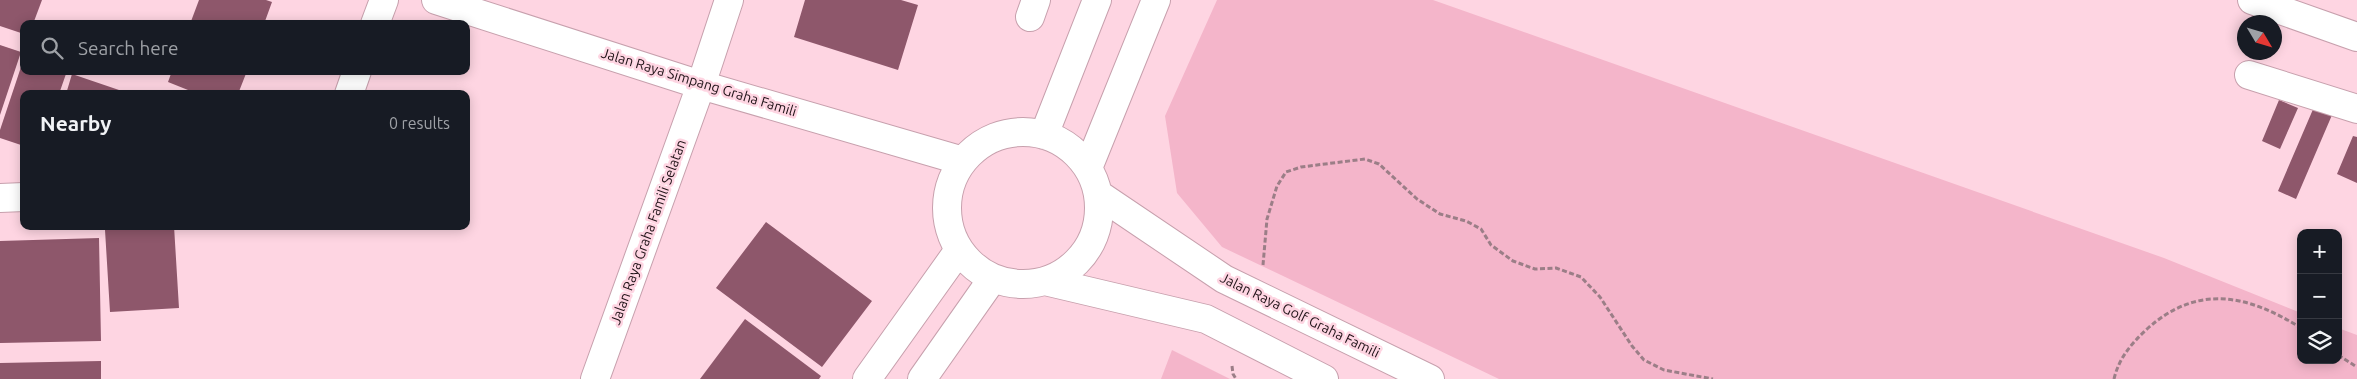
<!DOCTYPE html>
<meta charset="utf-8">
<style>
:root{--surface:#171b24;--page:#20242c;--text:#f1f3f6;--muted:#9ea1a6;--line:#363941}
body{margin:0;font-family:Ubuntu,sans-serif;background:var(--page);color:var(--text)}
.controls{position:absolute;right:15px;bottom:15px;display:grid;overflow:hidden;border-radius:10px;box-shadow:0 2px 12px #0003}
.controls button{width:45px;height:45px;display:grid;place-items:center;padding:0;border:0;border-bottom:1px solid var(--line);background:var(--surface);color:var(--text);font:25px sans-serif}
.compass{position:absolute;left:2237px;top:15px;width:45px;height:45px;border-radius:50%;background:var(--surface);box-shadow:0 2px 12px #0003;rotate:128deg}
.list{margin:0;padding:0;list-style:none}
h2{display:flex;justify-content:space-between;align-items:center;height:65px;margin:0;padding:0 20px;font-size:21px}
h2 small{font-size:16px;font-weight:400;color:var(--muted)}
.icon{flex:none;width:28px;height:28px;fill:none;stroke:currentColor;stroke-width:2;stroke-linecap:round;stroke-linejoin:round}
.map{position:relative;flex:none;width:2357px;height:379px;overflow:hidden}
.search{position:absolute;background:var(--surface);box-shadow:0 2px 12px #0003;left:20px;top:20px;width:450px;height:55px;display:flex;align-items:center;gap:12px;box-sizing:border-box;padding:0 18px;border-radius:10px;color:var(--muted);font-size:19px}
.panel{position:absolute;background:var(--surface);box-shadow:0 2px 12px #0003;left:20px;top:90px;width:450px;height:140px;border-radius:10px}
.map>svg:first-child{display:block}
.green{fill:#f4b5ca}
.building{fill:#8e576b}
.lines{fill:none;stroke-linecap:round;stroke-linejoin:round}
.street-casing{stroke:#c7a0ad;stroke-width:30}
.path{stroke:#9b7e87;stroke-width:3;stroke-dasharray:5 2.5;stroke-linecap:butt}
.street{stroke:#fff;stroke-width:28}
.labels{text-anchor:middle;stroke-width:5;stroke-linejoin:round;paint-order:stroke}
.street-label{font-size:14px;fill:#1e1116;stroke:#fed5e2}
</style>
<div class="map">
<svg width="2357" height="379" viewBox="0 0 2357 379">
<rect width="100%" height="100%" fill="#fed5e2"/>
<path class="green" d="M 1217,0 L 1433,0 L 2164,258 L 2301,313 L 2301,360 L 2338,360 L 2338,328 L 2357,335 L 2357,379 L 1499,379 L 1222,247 L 1177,193 L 1165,116 Z
M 1172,350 L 1230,379 L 1161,379 Z"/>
<path class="building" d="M 0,0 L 42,0 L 33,24 L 24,24 L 24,34 L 0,26 Z
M 199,0 L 266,0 L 272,2 L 264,24 L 190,24 Z
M 805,0 L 901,0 L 918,5 L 898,70 L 794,37 Z
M 0,45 L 21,52 L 0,115 Z
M 23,61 L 24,71 L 67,71 L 59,94 L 24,94 L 24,146 L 0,138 L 0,130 Z
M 172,71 L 247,71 L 238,94 L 198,94 L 168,82 Z
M 72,74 L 119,90 L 118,94 L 66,94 Z
M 2279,100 L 2298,108 L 2280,149 L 2262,141 Z
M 2314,107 L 2332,115 L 2296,199 L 2278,191 Z
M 2353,136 L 2357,137 L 2357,183 L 2337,174 Z
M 766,222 L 872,301 L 822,367 L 716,288 Z
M 156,226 L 174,226 L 179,308 L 110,312 L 105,230 Z
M 99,238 L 101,341 L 0,343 L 0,241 Z
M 745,319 L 821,376 L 819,379 L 700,379 Z
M 101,361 L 101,379 L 0,379 L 0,363 Z"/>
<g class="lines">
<defs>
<path id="street" d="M 436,0 L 701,85 L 963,161
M 2252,0 L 2357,37
M 1030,17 L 1036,0
M 375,24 L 384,0
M 2249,75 L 2357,109
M 349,94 L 357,71
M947 208a76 76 0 1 1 152 0a76 76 0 1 1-152 0Z
M 1044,135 L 1097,0
M 1088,168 L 1156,0
M 1098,194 L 1224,279 L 1430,379
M 0,198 L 24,197
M 1045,281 L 1206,319 L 1324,379
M 595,379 L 701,85 L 729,0
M 867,379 L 959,250
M 922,379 L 993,278"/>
</defs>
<use href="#street" class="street-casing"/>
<path class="path" d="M 1263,265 L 1267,219 L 1277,186 L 1286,172 L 1301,167 L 1365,159 L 1379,164 L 1417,199 L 1440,214 L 1466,221 L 1481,229 L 1491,245 L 1513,261 L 1535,269 L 1556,268 L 1581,277 L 1600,297 L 1632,346 L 1644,360 L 1664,370 L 1713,379
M 2338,355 L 2357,367
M 1232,366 L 1233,374 L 1236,379
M 2114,379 C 2119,358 2131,344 2147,329 C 2197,284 2247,294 2301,328"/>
<use href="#street" class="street"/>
</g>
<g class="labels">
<g class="street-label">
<text transform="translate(699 82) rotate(17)" y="5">Jalan Raya Simpang Graha Famili</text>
<text transform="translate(648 232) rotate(-70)" y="5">Jalan Raya Graha Famili Selatan</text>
<text transform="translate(1300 315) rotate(26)" y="5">Jalan Raya Golf Graha Famili</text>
</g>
</g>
</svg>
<div class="controls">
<button>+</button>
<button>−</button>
<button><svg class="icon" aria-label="layers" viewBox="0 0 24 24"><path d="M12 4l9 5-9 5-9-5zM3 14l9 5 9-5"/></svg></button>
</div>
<svg class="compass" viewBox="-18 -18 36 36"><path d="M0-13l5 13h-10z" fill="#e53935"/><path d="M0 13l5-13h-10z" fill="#9ea1a6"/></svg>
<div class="search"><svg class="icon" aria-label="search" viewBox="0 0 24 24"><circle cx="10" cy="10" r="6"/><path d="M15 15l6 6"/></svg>Search here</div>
<section class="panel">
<h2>Nearby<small>0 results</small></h2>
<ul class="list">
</ul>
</section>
</div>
